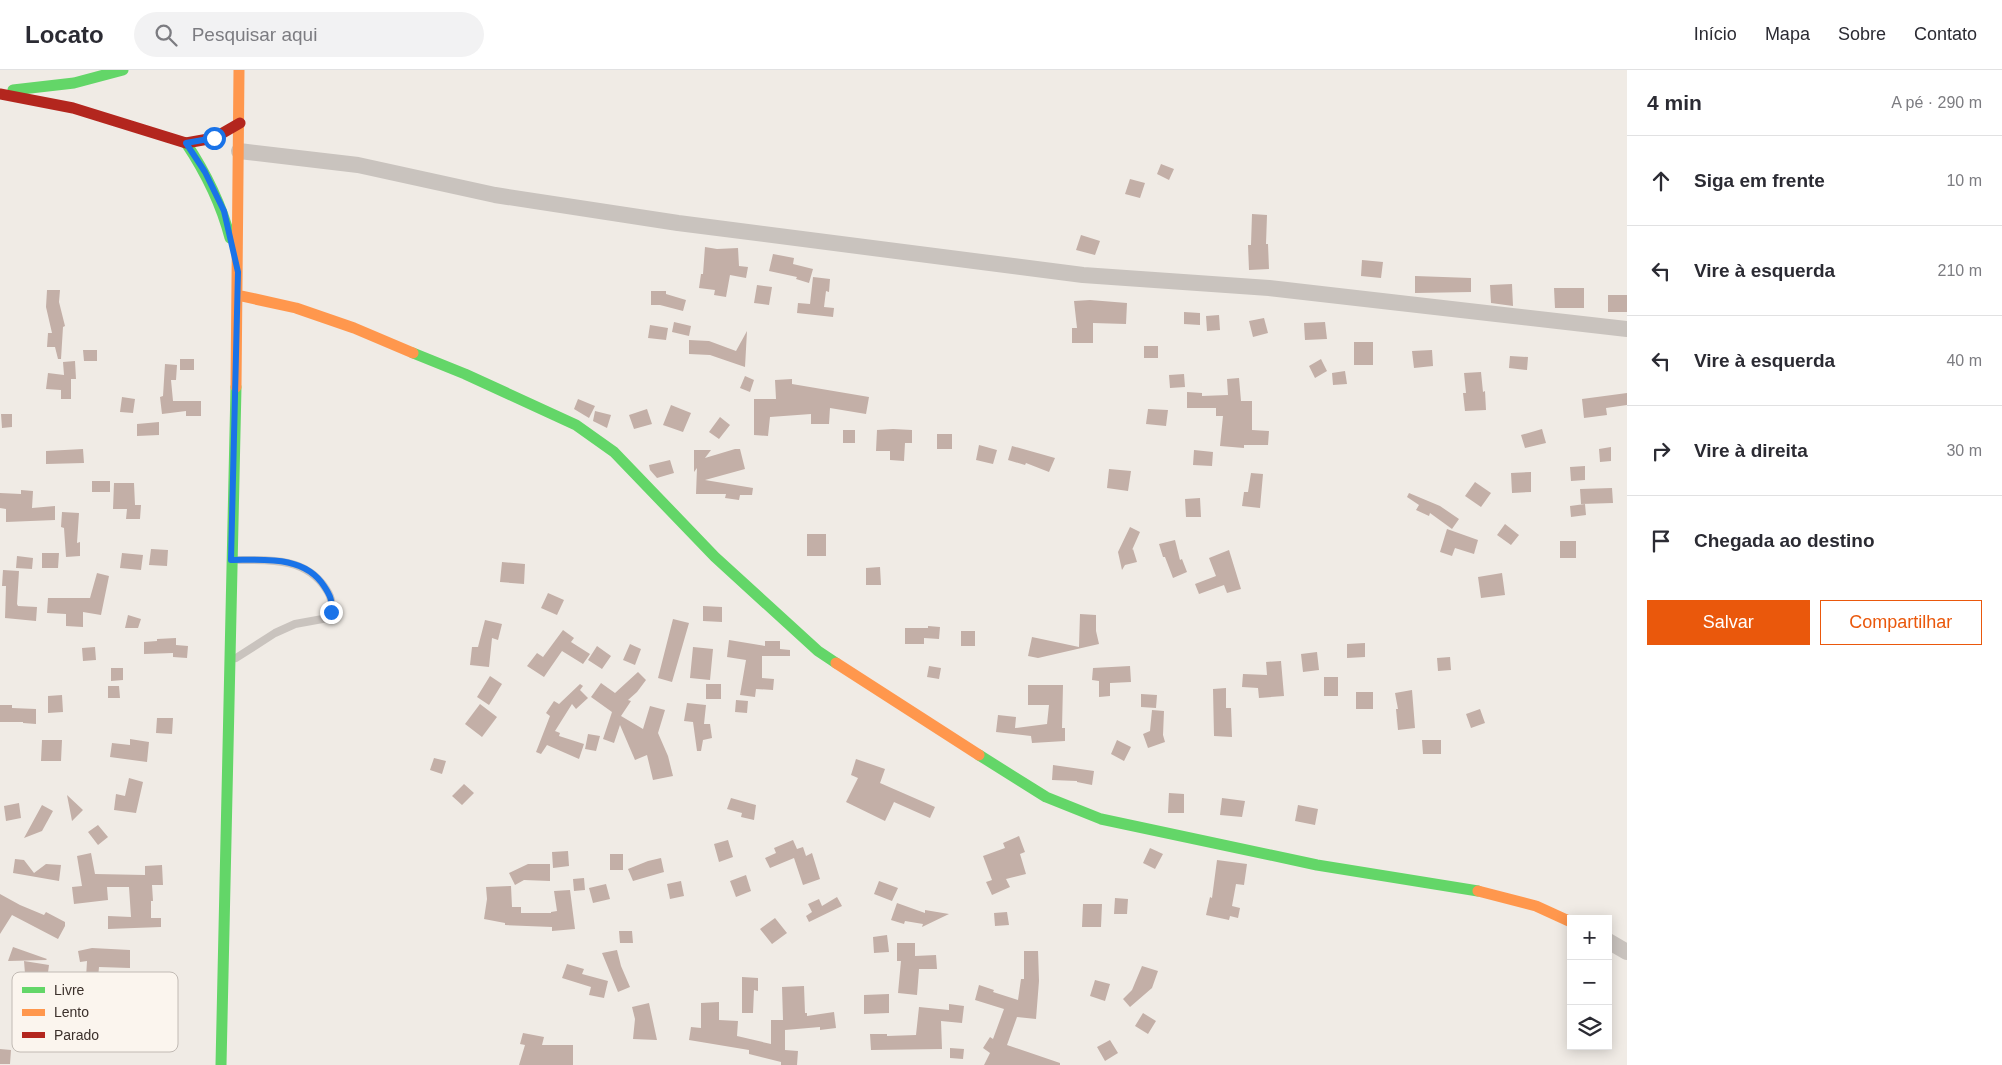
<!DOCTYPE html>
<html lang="pt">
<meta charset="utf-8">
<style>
:root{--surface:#fff;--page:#f2f2f3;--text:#2b2b33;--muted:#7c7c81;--line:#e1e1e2;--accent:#ea580c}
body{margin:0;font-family:Helvetica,sans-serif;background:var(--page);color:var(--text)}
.controls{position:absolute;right:15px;bottom:15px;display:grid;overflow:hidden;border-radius:0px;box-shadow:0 2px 12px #0003}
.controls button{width:45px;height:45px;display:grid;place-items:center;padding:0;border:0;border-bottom:1px solid var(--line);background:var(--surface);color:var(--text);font:25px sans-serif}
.stop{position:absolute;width:15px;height:15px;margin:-11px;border:4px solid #1a73e8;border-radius:50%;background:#fff}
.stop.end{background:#1a73e8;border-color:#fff;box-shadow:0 1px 5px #0008}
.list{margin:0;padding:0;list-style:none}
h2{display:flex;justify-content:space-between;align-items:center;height:65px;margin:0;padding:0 20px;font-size:21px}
h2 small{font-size:16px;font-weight:400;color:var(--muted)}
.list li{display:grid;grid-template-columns:32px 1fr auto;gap:15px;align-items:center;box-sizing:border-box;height:90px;padding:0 20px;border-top:1px solid var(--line)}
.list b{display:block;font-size:19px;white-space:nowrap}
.list em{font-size:16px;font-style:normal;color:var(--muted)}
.actions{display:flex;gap:10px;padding:15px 20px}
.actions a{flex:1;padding:11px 0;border:1px solid var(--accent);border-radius:0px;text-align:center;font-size:18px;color:var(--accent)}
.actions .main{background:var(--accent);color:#fff}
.icon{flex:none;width:28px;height:28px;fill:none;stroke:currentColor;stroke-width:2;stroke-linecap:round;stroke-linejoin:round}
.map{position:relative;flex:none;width:1627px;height:995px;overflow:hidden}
header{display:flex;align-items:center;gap:30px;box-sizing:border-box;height:70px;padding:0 25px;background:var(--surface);border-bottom:1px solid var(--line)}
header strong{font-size:24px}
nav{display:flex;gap:28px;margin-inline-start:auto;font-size:18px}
.search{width:350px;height:45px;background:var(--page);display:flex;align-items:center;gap:12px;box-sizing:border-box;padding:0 18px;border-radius:28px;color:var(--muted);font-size:19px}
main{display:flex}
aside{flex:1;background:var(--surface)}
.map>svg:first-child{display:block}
.building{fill:#c3afa7}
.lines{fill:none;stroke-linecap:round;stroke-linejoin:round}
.lane{stroke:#c9c3be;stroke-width:8}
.street{stroke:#c9c3be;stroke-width:16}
.fast{stroke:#63d668;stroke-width:11}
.slow{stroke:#ff974d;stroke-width:11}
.jam{stroke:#b3261e;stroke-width:11}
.route{stroke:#1a73e8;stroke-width:6}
.key{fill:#fbf5ee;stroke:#c1bab4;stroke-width:1}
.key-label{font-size:14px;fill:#3b302b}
</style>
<header>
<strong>Locato</strong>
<div class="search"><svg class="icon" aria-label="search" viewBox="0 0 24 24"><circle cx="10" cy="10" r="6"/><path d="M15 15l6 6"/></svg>Pesquisar aqui</div>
<nav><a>Início</a><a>Mapa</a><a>Sobre</a><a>Contato</a></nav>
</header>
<main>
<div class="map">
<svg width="1627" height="995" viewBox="0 0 1627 995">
<rect width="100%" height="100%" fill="#f0ebe5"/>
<path class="building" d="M 1161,94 L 1174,99 L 1169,110 L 1157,104 Z
M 1130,109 L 1145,113 L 1140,128 L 1125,124 Z
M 1252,144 L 1267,145 L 1266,174 L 1268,174 L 1269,199 L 1249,200 L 1248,175 L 1251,175 Z
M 1081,165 L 1100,171 L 1095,185 L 1076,180 Z
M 705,177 L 717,179 L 738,178 L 739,196 L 748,197 L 746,208 L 730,205 L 726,227 L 714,225 L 715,220 L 699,218 L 701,204 L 703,204 Z
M 773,184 L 794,188 L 793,194 L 813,199 L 809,213 L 796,209 L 797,207 L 769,201 Z
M 1362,190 L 1383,192 L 1381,208 L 1361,206 Z
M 1415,206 L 1471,208 L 1471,222 L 1415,223 Z
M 813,207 L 830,209 L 829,222 L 826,221 L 824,237 L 834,238 L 833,247 L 797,243 L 798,233 L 810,234 Z
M 1512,214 L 1513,236 L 1491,233 L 1490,215 Z
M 757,215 L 772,217 L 769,235 L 754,233 Z
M 1554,218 L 1584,218 L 1584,238 L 1555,238 Z
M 47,220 L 60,220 L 59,232 L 65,256 L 63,257 L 61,289 L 58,289 L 55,277 L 47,277 L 48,263 L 52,263 L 46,237 Z
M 651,221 L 666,221 L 666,224 L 686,230 L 683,241 L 660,235 L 651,235 Z
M 1608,225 L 1627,225 L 1627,242 L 1608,242 Z
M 1090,230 L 1127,233 L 1126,254 L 1093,253 L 1093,273 L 1072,273 L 1072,258 L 1077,258 L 1074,231 Z
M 1184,242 L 1200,243 L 1200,255 L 1184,254 Z
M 1219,245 L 1220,260 L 1207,261 L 1206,246 Z
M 1264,248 L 1268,263 L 1253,267 L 1249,251 Z
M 674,252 L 691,256 L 689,266 L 672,262 Z
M 1325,252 L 1327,269 L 1305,270 L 1304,253 Z
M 650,255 L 668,258 L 666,270 L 648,268 Z
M 747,261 L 745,297 L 710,285 L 689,284 L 689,270 L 709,271 L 736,281 Z
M 1354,272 L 1373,272 L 1373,295 L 1354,295 Z
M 1144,276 L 1158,276 L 1158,288 L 1144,288 Z
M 83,280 L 97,280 L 97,291 L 84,291 Z
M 1432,280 L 1433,296 L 1414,298 L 1412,281 Z
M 1510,286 L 1528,287 L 1527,300 L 1509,298 Z
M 180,289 L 194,289 L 194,300 L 180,300 Z
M 1321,289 L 1327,301 L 1315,308 L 1309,296 Z
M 75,291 L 76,309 L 71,309 L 71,329 L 61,329 L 61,320 L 46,319 L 48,303 L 64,305 L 63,292 Z
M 165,294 L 177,295 L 176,310 L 171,310 L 173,331 L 201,331 L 201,346 L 186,346 L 186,341 L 162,344 L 160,327 L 163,326 Z
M 1345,301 L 1347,314 L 1333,315 L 1332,303 Z
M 1481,302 L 1483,322 L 1485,321 L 1486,340 L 1465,341 L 1463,323 L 1466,323 L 1464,303 Z
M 1184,304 L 1185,317 L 1170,318 L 1169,305 Z
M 745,306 L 754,310 L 750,322 L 740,318 Z
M 1239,308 L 1241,331 L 1252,331 L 1252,360 L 1269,361 L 1268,375 L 1244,375 L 1244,378 L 1220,376 L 1223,346 L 1216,346 L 1216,338 L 1187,338 L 1187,322 L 1202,323 L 1202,326 L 1228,325 L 1227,309 Z
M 792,309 L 792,314 L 869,327 L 866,344 L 830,338 L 829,354 L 811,354 L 811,344 L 770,347 L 768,366 L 754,365 L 754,329 L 776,329 L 775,310 Z
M 1627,323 L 1627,335 L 1606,338 L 1607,345 L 1584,348 L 1582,329 Z
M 122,327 L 135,329 L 133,343 L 120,342 Z
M 578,329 L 595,336 L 589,348 L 574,339 Z
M 671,335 L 691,343 L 683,362 L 663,355 Z
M 647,339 L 652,354 L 634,359 L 629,345 Z
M 1148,339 L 1168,340 L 1166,356 L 1146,354 Z
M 595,341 L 611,345 L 607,358 L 593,351 Z
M 1,344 L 12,344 L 12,357 L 2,358 Z
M 720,347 L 730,355 L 719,369 L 709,362 Z
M 159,352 L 159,365 L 137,366 L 137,354 Z
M 893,359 L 912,360 L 912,373 L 905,373 L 904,391 L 890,390 L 890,381 L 876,381 L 877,360 Z
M 1542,359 L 1546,373 L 1525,378 L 1521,365 Z
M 843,360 L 855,360 L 855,373 L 843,373 Z
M 937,364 L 952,364 L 952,379 L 937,379 Z
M 979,375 L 997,380 L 993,394 L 976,390 Z
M 1012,376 L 1055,388 L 1049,402 L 1026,393 L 1025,395 L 1008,390 Z
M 1611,377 L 1611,391 L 1600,392 L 1599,379 Z
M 83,379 L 84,393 L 46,394 L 46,381 Z
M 735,379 L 740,379 L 745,399 L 705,410 L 753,418 L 752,425 L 740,425 L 739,430 L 725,428 L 726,424 L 696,424 L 697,398 L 694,402 L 694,380 L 711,380 L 705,388 Z
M 1194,380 L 1213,382 L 1212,396 L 1193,395 Z
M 670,390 L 674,403 L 657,408 L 650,400 L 649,395 Z
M 1585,396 L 1585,410 L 1571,411 L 1570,397 Z
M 1109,399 L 1131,401 L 1128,421 L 1107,418 Z
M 1531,402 L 1531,422 L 1512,423 L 1511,403 Z
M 1251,403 L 1263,404 L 1260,438 L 1242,436 L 1244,422 L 1248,422 Z
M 92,411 L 110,411 L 110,422 L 92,422 Z
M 1475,412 L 1491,423 L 1481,437 L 1465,426 Z
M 114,413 L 134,413 L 135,435 L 141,435 L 140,449 L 126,449 L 127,439 L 113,439 Z
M 1612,418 L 1613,433 L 1581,434 L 1580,419 Z
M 21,420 L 33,421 L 32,438 L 55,436 L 55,450 L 6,452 L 6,439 L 0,438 L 0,423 L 21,424 Z
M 1409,423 L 1440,436 L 1459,449 L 1452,459 L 1430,443 L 1429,446 L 1416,440 L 1419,435 L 1407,427 Z
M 1200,428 L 1201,447 L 1186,447 L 1185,429 Z
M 1585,434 L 1586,445 L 1571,447 L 1570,436 Z
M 62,442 L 79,443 L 77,473 L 80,472 L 80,486 L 66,487 L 64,458 L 61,457 Z
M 1505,454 L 1519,465 L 1511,475 L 1497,465 Z
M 1130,457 L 1140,462 L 1132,480 L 1133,479 L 1137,492 L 1125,495 L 1122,500 L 1118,482 Z
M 1447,459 L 1478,470 L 1474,484 L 1455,478 L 1452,486 L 1440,482 Z
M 807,464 L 826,464 L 826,486 L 807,486 Z
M 1175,470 L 1180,490 L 1182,489 L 1187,502 L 1173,508 L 1165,487 L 1163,487 L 1159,474 Z
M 1560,471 L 1576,471 L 1576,488 L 1560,488 Z
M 151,479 L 168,480 L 167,496 L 149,495 Z
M 1229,480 L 1241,519 L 1227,523 L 1224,515 L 1199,524 L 1195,514 L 1216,506 L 1209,488 Z
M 42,483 L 59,483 L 58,498 L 42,498 Z
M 122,483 L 143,485 L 141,500 L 120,498 Z
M 17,486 L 33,488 L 32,499 L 16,498 Z
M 502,492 L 525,494 L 524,514 L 500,512 Z
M 880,497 L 881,515 L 866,515 L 866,498 Z
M 3,500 L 19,501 L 17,534 L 18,536 L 37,537 L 36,551 L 5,548 L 6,516 L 2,516 Z
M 97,503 L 109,506 L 101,545 L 83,542 L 83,557 L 66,556 L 66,544 L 47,543 L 48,528 L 90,528 Z
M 1502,503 L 1505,525 L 1481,528 L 1478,507 Z
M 548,523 L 564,530 L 557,545 L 541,538 Z
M 703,536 L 722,537 L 722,552 L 703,551 Z
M 1080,544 L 1096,545 L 1096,561 L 1099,574 L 1038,588 L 1028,586 L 1032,567 L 1079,577 Z
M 128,545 L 141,549 L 138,558 L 125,558 Z
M 673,549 L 689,553 L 672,612 L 658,608 Z
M 485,550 L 502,554 L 498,570 L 492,568 L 489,597 L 470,595 L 472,577 L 478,577 Z
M 928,556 L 940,557 L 939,569 L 924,568 L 924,574 L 905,574 L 905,558 L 928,558 Z
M 563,560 L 574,568 L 571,572 L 590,584 L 583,594 L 562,581 L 544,607 L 527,596 L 537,583 L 543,587 Z
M 961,561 L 975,561 L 975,576 L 961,576 Z
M 176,568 L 176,575 L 188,576 L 187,588 L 173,587 L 173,583 L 144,584 L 144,572 L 157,571 L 157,569 Z
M 729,570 L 765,576 L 765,571 L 780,571 L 780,579 L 790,580 L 790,586 L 762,586 L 762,608 L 774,609 L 773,620 L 756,619 L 755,627 L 740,625 L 746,590 L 727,587 Z
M 1365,573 L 1365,587 L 1347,588 L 1347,574 Z
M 630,574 L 641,579 L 635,595 L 623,590 Z
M 597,576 L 611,586 L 602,599 L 588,590 Z
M 95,577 L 96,590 L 83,591 L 82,578 Z
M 693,577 L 713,579 L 710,610 L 690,608 Z
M 1317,582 L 1319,600 L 1303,602 L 1301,584 Z
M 1450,587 L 1451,600 L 1438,601 L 1437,588 Z
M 1281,591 L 1284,626 L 1259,628 L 1258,618 L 1242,617 L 1243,604 L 1267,605 L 1266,592 Z
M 929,596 L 941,598 L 939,609 L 927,607 Z
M 1130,596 L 1131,612 L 1110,613 L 1110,626 L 1099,627 L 1099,611 L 1092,610 L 1093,598 Z
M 111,598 L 123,598 L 123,610 L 111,611 Z
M 638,602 L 646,610 L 637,622 L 628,630 L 631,631 L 621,646 L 643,659 L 650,636 L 665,640 L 658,663 L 668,686 L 673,706 L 653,710 L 647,685 L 635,690 L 620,655 L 614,673 L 603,669 L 612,642 L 591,627 L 601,613 L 615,623 Z
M 490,606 L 502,614 L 489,635 L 477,627 Z
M 1324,607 L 1338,607 L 1338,626 L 1324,626 Z
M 580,614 L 583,616 L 580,620 L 588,628 L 576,639 L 572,634 L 555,661 L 560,663 L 559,666 L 584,674 L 579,689 L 547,675 L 541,684 L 536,682 L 550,646 L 546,643 L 554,631 L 559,634 Z
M 706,614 L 721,614 L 721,629 L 706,629 Z
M 1028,615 L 1063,615 L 1062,658 L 1065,658 L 1065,671 L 1032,673 L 1031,666 L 996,662 L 998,645 L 1016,647 L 1015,658 L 1047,654 L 1049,635 L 1028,635 Z
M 108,616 L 119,616 L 120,628 L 108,628 Z
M 1226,618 L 1226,638 L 1231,638 L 1232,667 L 1214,666 L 1213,619 Z
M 1412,620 L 1415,658 L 1398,660 L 1396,639 L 1398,639 L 1395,623 Z
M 1356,622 L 1373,622 L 1373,639 L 1356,639 Z
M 1141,624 L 1157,625 L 1156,638 L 1141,637 Z
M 62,625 L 63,642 L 48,643 L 48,626 Z
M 736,630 L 748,631 L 747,643 L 735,642 Z
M 687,633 L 706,635 L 704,654 L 710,654 L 712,668 L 703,670 L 701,681 L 697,681 L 693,652 L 684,651 Z
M 480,634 L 497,647 L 482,667 L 465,654 Z
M 0,635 L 12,635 L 12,638 L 36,639 L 36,654 L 23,653 L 23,652 L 0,652 Z
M 1480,639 L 1485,653 L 1471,658 L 1466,644 Z
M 1152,640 L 1164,641 L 1163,665 L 1165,672 L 1148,678 L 1143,664 L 1150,661 Z
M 157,648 L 173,648 L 172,664 L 156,663 Z
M 588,664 L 600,666 L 596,681 L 585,679 Z
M 130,669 L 149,672 L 147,692 L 110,687 L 112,673 L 130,675 Z
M 42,670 L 62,670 L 61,691 L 41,691 Z
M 1117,670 L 1131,677 L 1124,691 L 1111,684 Z
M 1422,670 L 1441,670 L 1441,684 L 1423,684 Z
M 434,688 L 446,691 L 442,704 L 430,700 Z
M 856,689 L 885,699 L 880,713 L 935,737 L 930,748 L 894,732 L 885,751 L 846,732 L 858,708 L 851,705 Z
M 1053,695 L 1094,701 L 1092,715 L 1077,712 L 1077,711 L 1052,710 Z
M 129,708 L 143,712 L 136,743 L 114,740 L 116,724 L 125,726 Z
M 464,714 L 474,723 L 462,735 L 452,726 Z
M 1169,723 L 1184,724 L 1184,743 L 1168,743 Z
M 67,725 L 83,740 L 72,751 Z
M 731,728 L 756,735 L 754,750 L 741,747 L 742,743 L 727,739 Z
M 1222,728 L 1245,731 L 1242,747 L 1220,745 Z
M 19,733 L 21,748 L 6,751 L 4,736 Z
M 42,735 L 53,741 L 42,761 L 24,768 Z
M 1298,735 L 1318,739 L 1315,755 L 1295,751 Z
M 98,755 L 108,767 L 98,775 L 88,762 Z
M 1019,766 L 1025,782 L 1020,784 L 1026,804 L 1006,809 L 1010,817 L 992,825 L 986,812 L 992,810 L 983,786 L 1005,778 L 1003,773 Z
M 728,770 L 733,787 L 719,792 L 714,774 Z
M 793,770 L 797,779 L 803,777 L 806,786 L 812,783 L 820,809 L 803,815 L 794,788 L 770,798 L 765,788 L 776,783 L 774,778 Z
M 1150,778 L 1163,784 L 1155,799 L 1143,793 Z
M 568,781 L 569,796 L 553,798 L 552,782 Z
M 91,783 L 95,804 L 145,805 L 145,796 L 162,795 L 163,815 L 152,815 L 153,831 L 151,831 L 151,848 L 161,848 L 161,857 L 108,859 L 108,846 L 131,847 L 129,817 L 107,817 L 108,830 L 74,834 L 72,817 L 82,816 L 77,786 Z
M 610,784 L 623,784 L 623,800 L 610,800 Z
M 661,788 L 664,802 L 633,811 L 628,799 L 648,791 Z
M 15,789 L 24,790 L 34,803 L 46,794 L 61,795 L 59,811 L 13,803 Z
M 1217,790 L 1247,794 L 1244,815 L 1236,814 L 1232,836 L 1240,838 L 1238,848 L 1230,846 L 1229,850 L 1206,845 L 1210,827 L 1212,828 Z
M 528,794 L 550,794 L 550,811 L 524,810 L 515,815 L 509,803 Z
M 746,805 L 751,821 L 736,827 L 730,811 Z
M 584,808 L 585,820 L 574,821 L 573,809 Z
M 681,811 L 684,826 L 670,829 L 667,814 Z
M 879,811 L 898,818 L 892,831 L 874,824 Z
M 606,814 L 610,829 L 593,833 L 589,818 Z
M 511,816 L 512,837 L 521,837 L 521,843 L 551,843 L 551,842 L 557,841 L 554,821 L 570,820 L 575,859 L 552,861 L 552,857 L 505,855 L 505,853 L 484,849 L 487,829 L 486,817 Z
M 0,824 L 20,835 L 44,845 L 46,842 L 65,852 L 65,856 L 58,869 L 12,845 L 0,864 Z
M 837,827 L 842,836 L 809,852 L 806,846 L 812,842 L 808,834 L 819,829 L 822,836 Z
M 1115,828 L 1128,829 L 1127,844 L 1114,844 Z
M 897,833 L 925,843 L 925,840 L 949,844 L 922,857 L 923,854 L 905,851 L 904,854 L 891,850 Z
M 1083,834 L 1102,834 L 1101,857 L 1082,857 Z
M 1007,842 L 1009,855 L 995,856 L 994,843 Z
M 775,848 L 787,863 L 772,874 L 760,859 Z
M 619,861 L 632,861 L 633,873 L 620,873 Z
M 887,865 L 889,882 L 874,883 L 873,867 Z
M 897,873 L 915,873 L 915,886 L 936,885 L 937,899 L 919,899 L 917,925 L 898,923 L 901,891 L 897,891 Z
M 13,877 L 47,889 L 46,890 L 8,891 Z
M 92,878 L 130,880 L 130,898 L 99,897 L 98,908 L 86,908 L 87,891 L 80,892 L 78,881 Z
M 617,880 L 621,896 L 630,917 L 618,922 L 602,883 Z
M 1024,881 L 1038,881 L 1039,911 L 1036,949 L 1017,947 L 1007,975 L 1060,993 L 1060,995 L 984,995 L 990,983 L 983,978 L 990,967 L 993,969 L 1004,939 L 975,930 L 979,915 L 994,920 L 993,922 L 1018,930 L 1021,909 L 1024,909 Z
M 24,891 L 49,895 L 47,910 L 51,910 L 52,925 L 42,926 L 45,959 L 49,959 L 48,973 L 31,973 L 31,953 L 29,953 Z
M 567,894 L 584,899 L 582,904 L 608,911 L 604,928 L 589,925 L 591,917 L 562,908 Z
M 1142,896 L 1158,901 L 1152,918 L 1130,937 L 1123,929 L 1132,920 Z
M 742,907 L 758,908 L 758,921 L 754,920 L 753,943 L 742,943 Z
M 1095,910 L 1110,914 L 1105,931 L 1090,926 Z
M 804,916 L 805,943 L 807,943 L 807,946 L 834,942 L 836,958 L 820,960 L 820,957 L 785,960 L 785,980 L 798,981 L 797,995 L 781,995 L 781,992 L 749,984 L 749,980 L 689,970 L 691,957 L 701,958 L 701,933 L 719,932 L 719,950 L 738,951 L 737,966 L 771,974 L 771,950 L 783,950 L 782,917 Z
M 889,924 L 889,943 L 864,944 L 864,925 Z
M 649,933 L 657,970 L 633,969 L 635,949 L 632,937 Z
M 949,934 L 964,936 L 962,953 L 941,951 L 942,979 L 871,980 L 870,964 L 887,964 L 887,966 L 916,965 L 919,937 L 949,940 Z
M 1143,943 L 1156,951 L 1148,964 L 1135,956 Z
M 523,963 L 544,967 L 542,975 L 573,975 L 573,995 L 519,995 L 525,975 L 520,974 Z
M 1110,970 L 1118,983 L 1105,991 L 1097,977 Z
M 950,978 L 964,979 L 963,989 L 950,988 Z
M 0,979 L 11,980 L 10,994 L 0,994 Z"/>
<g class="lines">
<path class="lane" d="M 235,490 C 269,490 306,487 326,519 C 333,529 333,537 328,548 L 295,554 L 275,563 L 236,588"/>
<path class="street" d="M 239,81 L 358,95 L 495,125 L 678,153 L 1083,205 L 1269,218 L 1627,259
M 1608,871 L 1627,882"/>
<path class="fast" d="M 13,20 L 74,13 L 123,0
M 186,73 C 206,103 221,133 230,168
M 413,283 L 465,304 L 576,355 L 614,382 L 715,487 L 818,581 L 836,593
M 979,685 L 1046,727 L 1101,749 L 1317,795 L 1478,821
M 221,995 L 236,317"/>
<path class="slow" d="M 237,225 L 296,238 L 354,258 L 413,283
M 236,317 L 239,0
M 836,593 L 979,685
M 1478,821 L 1536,836 L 1571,852"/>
<path class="jam" d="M 0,24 L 73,38 L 186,73 L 214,68 L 240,53"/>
</g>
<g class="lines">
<path class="route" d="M 214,68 L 186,73 L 205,102 L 224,141 L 238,202 L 231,490 C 263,490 304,485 324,516 C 330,525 333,531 331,542"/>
</g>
<rect x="12" y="902" width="166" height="80" rx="8" class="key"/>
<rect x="22" y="917" width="23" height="6" fill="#63d668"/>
<rect x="22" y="939" width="23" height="7" fill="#ff974d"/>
<rect x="22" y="962" width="23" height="6" fill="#b3261e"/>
<g class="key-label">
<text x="54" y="925">Livre</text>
<text x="54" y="947">Lento</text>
<text x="54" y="970">Parado</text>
</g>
</svg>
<div class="controls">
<button>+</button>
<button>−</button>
<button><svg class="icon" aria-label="layers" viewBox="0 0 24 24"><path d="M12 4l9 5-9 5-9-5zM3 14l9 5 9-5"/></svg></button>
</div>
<div class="stop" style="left:214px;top:68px"></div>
<div class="stop end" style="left:331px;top:542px"></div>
</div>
<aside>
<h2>4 min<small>A pé · 290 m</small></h2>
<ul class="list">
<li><svg class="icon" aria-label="ahead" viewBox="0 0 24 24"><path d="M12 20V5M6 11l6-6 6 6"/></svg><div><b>Siga em frente</b></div><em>10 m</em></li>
<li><svg class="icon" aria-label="left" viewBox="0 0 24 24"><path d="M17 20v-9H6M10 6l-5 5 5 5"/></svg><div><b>Vire à esquerda</b></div><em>210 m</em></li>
<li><svg class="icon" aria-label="left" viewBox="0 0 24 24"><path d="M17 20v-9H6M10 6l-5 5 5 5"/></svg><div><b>Vire à esquerda</b></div><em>40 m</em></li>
<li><svg class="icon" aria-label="right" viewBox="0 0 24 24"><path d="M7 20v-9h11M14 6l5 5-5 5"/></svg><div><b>Vire à direita</b></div><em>30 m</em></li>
<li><svg class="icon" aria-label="arrive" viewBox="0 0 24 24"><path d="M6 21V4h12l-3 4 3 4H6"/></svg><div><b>Chegada ao destino</b></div></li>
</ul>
<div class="actions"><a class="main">Salvar</a><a>Compartilhar</a></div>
</aside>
</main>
